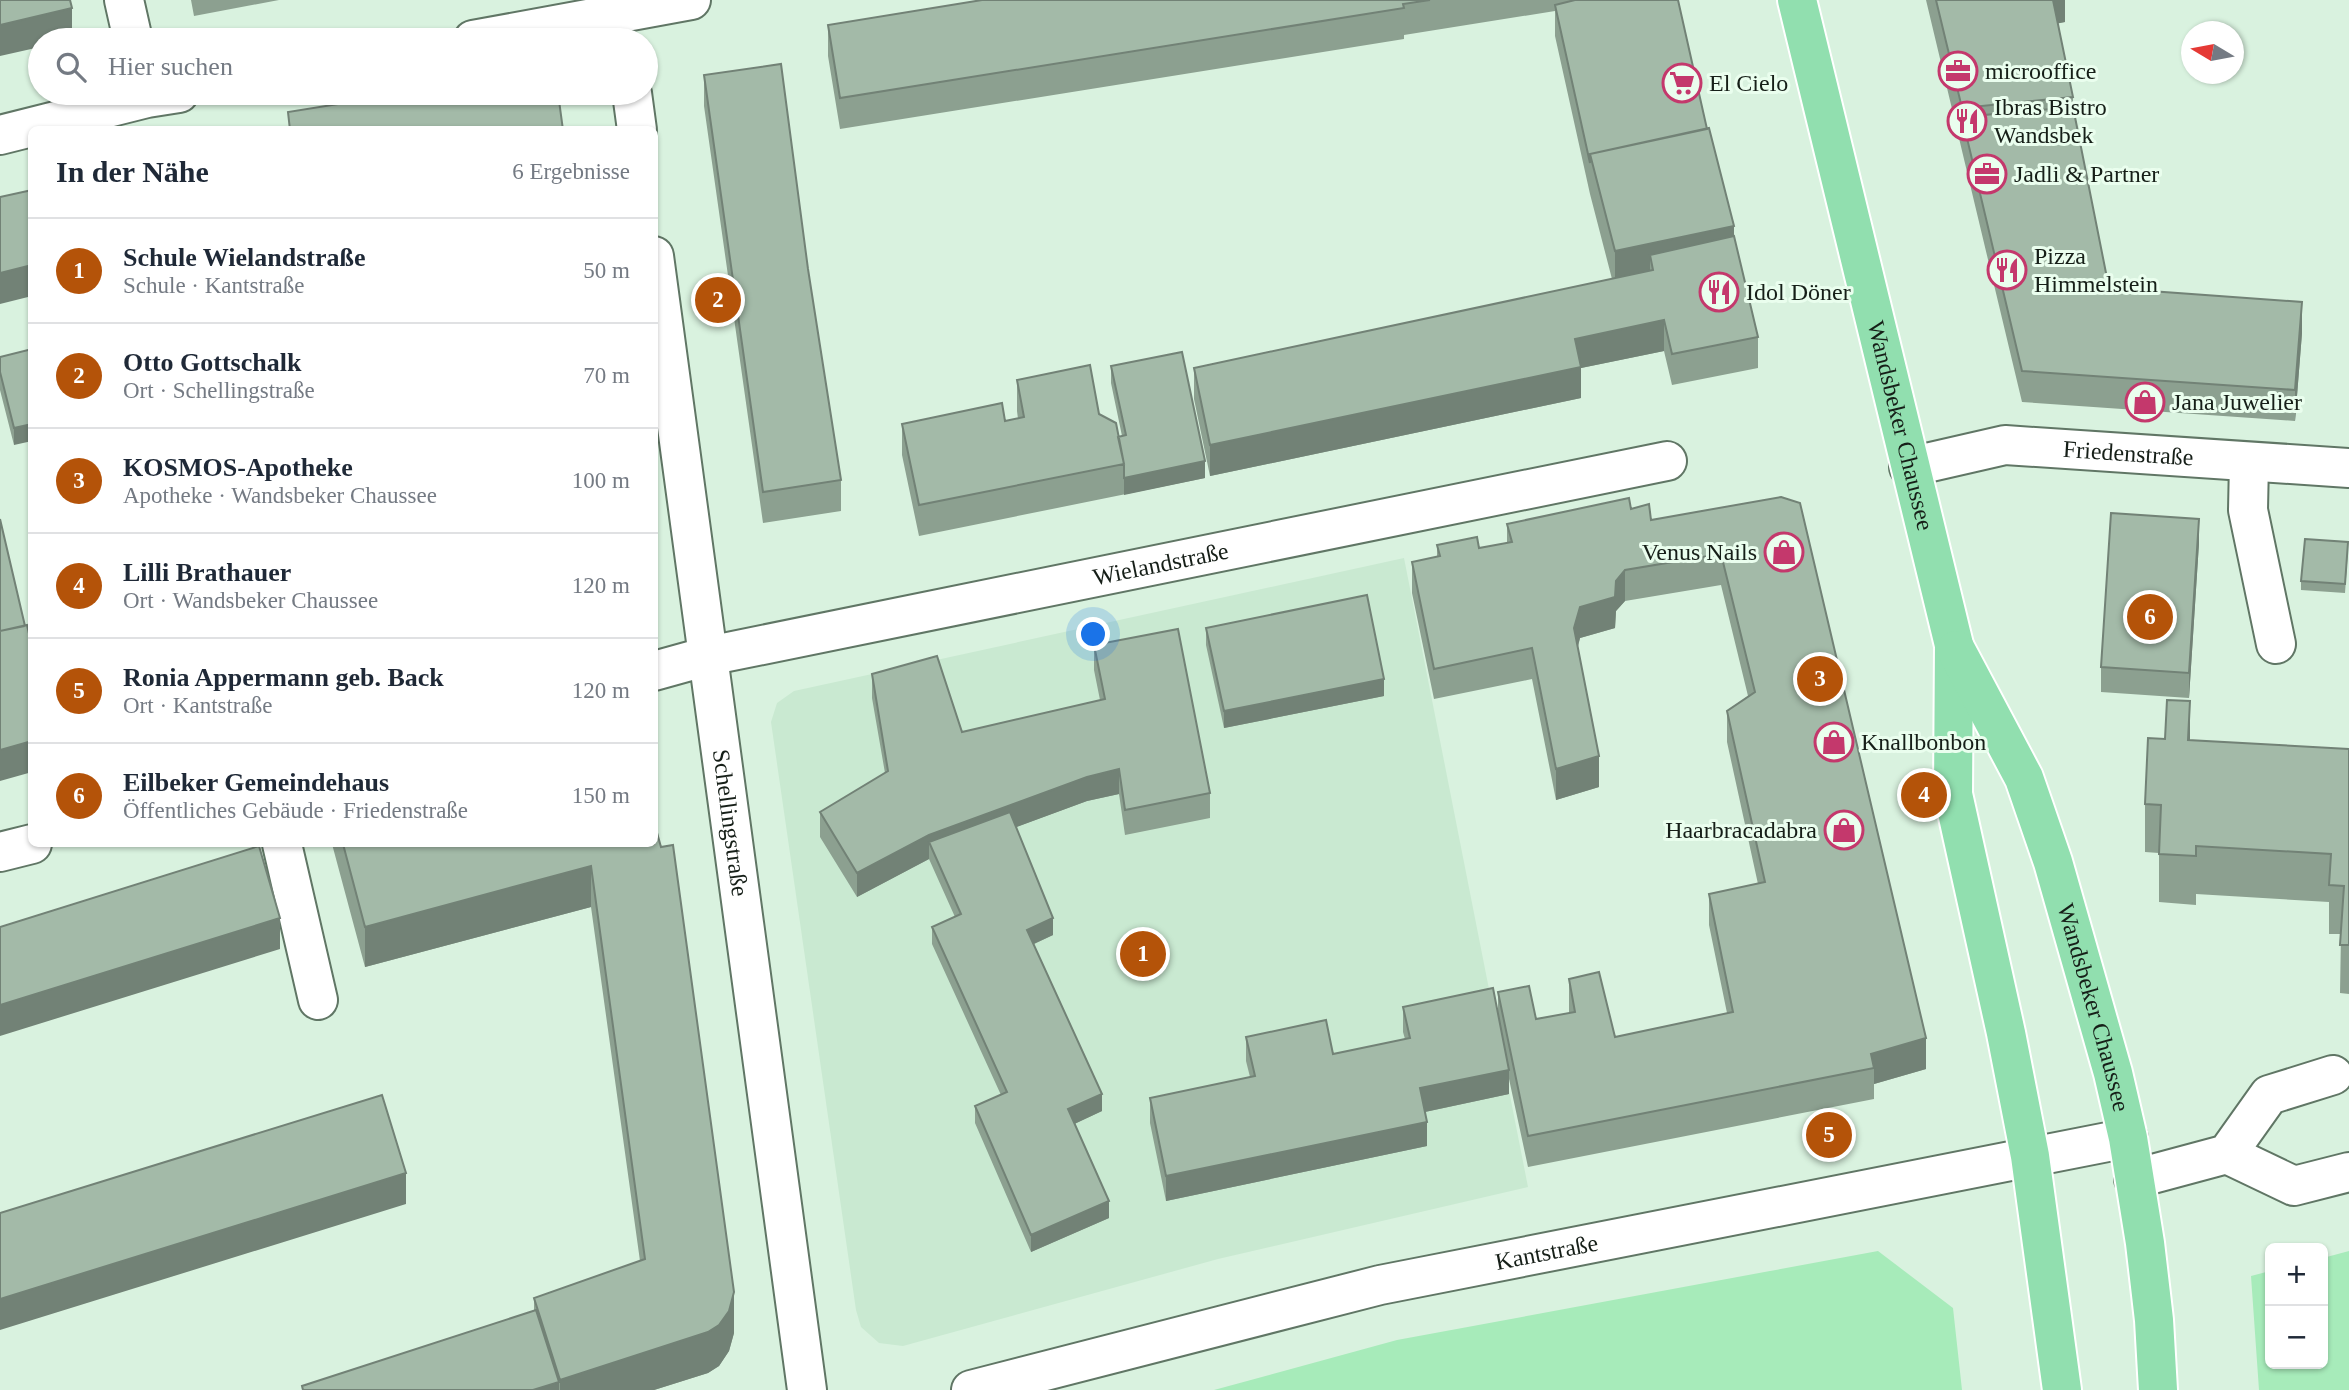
<!DOCTYPE html>
<html lang="de">
<meta charset="utf-8">
<style>
:root{--surface:#fff;--page:#f6f6f7;--text:#1f2937;--muted:#747a83;--line:#e0e1e3;--accent:#b45309}
body{margin:0;font-family:"Times New Roman",serif;background:var(--page);color:var(--text)}
.controls{position:absolute;right:21px;bottom:21px;display:grid;overflow:hidden;border-radius:10px;box-shadow:0 2px 5px #0004}
.controls button{width:63px;height:63px;display:grid;place-items:center;padding:0;border:0;border-bottom:2px solid var(--line);background:var(--surface);color:var(--text);font:35px sans-serif}
.compass{position:absolute;left:2181px;top:21px;width:63px;height:63px;border-radius:50%;background:var(--surface);box-shadow:0 2px 5px #0004;rotate:280deg}
.you{position:absolute;left:1094px;top:635px;width:24px;height:24px;margin:-18px;border:5px solid #fff;border-radius:50%;background:#1a73e8;box-shadow:0 0 0 10px #1a73e833}
.badge{display:grid;place-items:center;width:46px;height:46px;border-radius:50%;background:var(--accent);color:#fff;font-size:23px;font-weight:700}
.pin{position:absolute;translate:-50% -50%;border:4px solid #fff;box-shadow:0 2px 7px #0006}
.list{margin:0;padding:0;list-style:none}
h2{display:flex;justify-content:space-between;align-items:center;height:91px;margin:0;padding:0 28px;font-size:30px}
h2 small{font-size:23px;font-weight:400;color:var(--muted)}
.list li{display:grid;grid-template-columns:46px 1fr auto;gap:21px;align-items:center;box-sizing:border-box;height:105px;padding:0 28px;border-top:2px solid var(--line)}
.list b{display:block;font-size:26px;white-space:nowrap}
.list p{margin:0;font-size:23px;white-space:nowrap;color:var(--muted)}
.list em{font-size:23px;font-style:normal;color:var(--muted)}
.icon{flex:none;width:38px;height:38px;fill:none;stroke:currentColor;stroke-width:2;stroke-linecap:round;stroke-linejoin:round}
.map{position:relative;flex:none;width:2349px;height:1390px;overflow:hidden}
.search{position:absolute;background:var(--surface);box-shadow:0 2px 5px #0004;left:28px;top:28px;width:630px;height:77px;display:flex;align-items:center;gap:18px;box-sizing:border-box;padding:0 24px;border-radius:38px;color:var(--muted);font-size:26px}
.panel{position:absolute;background:var(--surface);box-shadow:0 2px 5px #0004;left:28px;top:126px;width:630px;height:721px;border-radius:10px}
.map>svg:first-child{display:block}
.built{fill:#c9e9d1}
.green{fill:#a7ebba}
.lines{fill:none;stroke-linecap:round;stroke-linejoin:round}
.minor-casing{stroke:#607665;stroke-width:42}
.major-casing{stroke:#fff;stroke-width:42}
.minor{stroke:#fff;stroke-width:38}
.major{stroke:#91dfaf;stroke-width:38}
.wall{fill:#8ca090}
.shaded-wall{fill:#728276}
.building{fill:#a3baa8;stroke:#728276;stroke-width:2}
.labels{text-anchor:middle;stroke-width:6;stroke-linejoin:round;paint-order:stroke}
.poi-label{font-size:24px;fill:#161f18;stroke:#eafeee;text-anchor:start}
.street-label{font-size:24px;fill:#161f18;stroke:#eafeee}
</style>
<div class="map">
<svg width="2349" height="1390" viewBox="0 0 2349 1390">
<rect width="100%" height="100%" fill="#d9f2df"/>
<path class="built" d="M 1404,558 L 1528,1187 L 1218,1259 L 903,1346 L 879,1343 L 861,1327 L 856,1310 L 771,722 L 777,703 L 794,691 Z"/>
<path class="green" d="M 1878,1251 L 1953,1308 L 1962,1390 L 1214,1390 L 1397,1340 Z
M 2349,1251 L 2349,1390 L 2259,1390 L 2251,1276 L 2270,1271 L 2270,1364 L 2323,1364 L 2323,1258 Z"/>
<g class="lines">
<defs>
<g id="minor">
<path d="M 124,0 L 133,40"/>
<path d="M 473,40 L 691,0"/>
<path d="M 632,93 L 637,130"/>
<path d="M 0,135 L 147,98 L 179,93"/>
<path id="s1" d="M 654,256 L 807,1390"/>
<path d="M 2249,462 L 2248,510 L 2276,644"/>
<path id="s2" d="M 1909,467 L 2005,445 L 2349,468"/>
<path id="s3" d="M 654,671 L 708,656 L 1667,461"/>
<path d="M 282,844 L 318,1000"/>
<path d="M 0,852 L 32,844"/>
<path d="M 2227,1154 L 2294,1186 L 2349,1172"/>
<path d="M 2134,1179 L 2227,1154 L 2269,1095 L 2333,1075"/>
<path id="s4" d="M 971,1390 L 1380,1285 L 2128,1138"/>
</g>
<g id="major">
<path id="s5" d="M 1797,0 L 1954,645 L 1953,794 L 2006,1033 L 2030,1156 L 2062,1390"/>
<path id="s6" d="M 1956,650 L 2024,778 L 2053,862 L 2113,1073 L 2128,1138 L 2145,1243 L 2154,1320 L 2158,1390"/>
</g>
</defs>
<use href="#minor" class="minor-casing"/>
<use href="#major" class="major-casing"/>
<use href="#minor" class="minor"/>
<use href="#major" class="major"/>
</g>
<path class="wall" d="M 191,0 L 279,0 L 194,16 Z
M 982,0 L 1678,0 L 1707,129 L 1758,337 L 1758,368 L 1672,385 L 1664,351 L 1581,368 L 1581,398 L 1210,476 L 1194,399 L 1194,368 L 1612,279 L 1590,194 L 1555,36 L 1555,11 L 1404,35 L 1404,39 L 840,129 L 828,56 L 828,25 Z
M 1926,0 L 2065,0 L 2065,22 L 2058,23 L 2073,97 L 2073,107 L 2109,288 L 2302,333 L 2295,421 L 2022,402 Z
M 704,75 L 808,269 L 841,480 L 841,511 L 763,523 L 704,106 Z
M 32,349 L 14,445 L 0,390 L 0,357 Z
M 1111,366 L 1205,478 L 919,536 L 902,455 L 902,424 L 1005,421 L 1018,419 L 1017,411 L 1017,380 L 1099,414 L 1118,437 L 1122,436 L 1111,383 Z
M 1781,497 L 1926,1069 L 1874,1084 L 1874,1099 L 1528,1167 L 1509,1079 L 1509,1094 L 1425,1112 L 1427,1146 L 1166,1201 L 1150,1123 L 1150,1098 L 1250,1077 L 1246,1061 L 1246,1037 L 1333,1054 L 1405,1039 L 1403,1032 L 1403,1007 L 1498,1011 L 1498,992 L 1536,1019 L 1569,1013 L 1569,979 L 1615,1037 L 1727,1013 L 1709,925 L 1709,894 L 1758,884 L 1727,742 L 1727,711 L 1748,696 L 1721,585 L 1625,601 L 1616,611 L 1615,628 L 1580,638 L 1578,647 L 1599,787 L 1556,800 L 1532,679 L 1434,699 L 1412,593 L 1412,562 L 1437,557 L 1437,545 L 1479,548 L 1507,543 L 1507,524 L 1631,509 L 1651,520 Z
M 2199,543 L 2189,698 L 2101,692 L 2101,667 Z
M 2348,550 L 2345,593 L 2301,590 L 2301,581 Z
M 1206,628 L 1384,696 L 1224,728 L 1206,645 Z
M 1094,645 L 1210,793 L 1210,818 L 1125,835 L 1119,794 L 1087,801 L 1016,827 L 1053,935 L 1034,944 L 1102,1111 L 1074,1124 L 1109,1218 L 1031,1252 L 975,1123 L 975,1106 L 1001,1095 L 932,944 L 932,927 L 955,917 L 929,859 L 857,897 L 820,837 L 820,812 L 885,773 L 872,698 L 872,674 L 962,732 L 1100,700 L 1094,670 Z
M 2190,740 L 2349,749 L 2349,994 L 2340,993 L 2341,934 L 2329,934 L 2329,902 L 2196,894 L 2196,905 L 2159,902 L 2159,853 L 2145,852 L 2145,804 Z
M 332,844 L 654,844 L 734,1333 L 729,1351 L 719,1366 L 708,1373 L 654,1390 L 302,1390 L 302,1386 L 534,1311 L 534,1298 L 640,1261 L 591,907 L 365,967 Z"/>
<path class="shaded-wall" d="M 2050,0 L 2065,0 L 2065,22 L 2050,25 Z
M 72,8 L 72,39 L 68,40 L 40,40 L 40,47 L 0,56 L 0,25 Z
M 1734,226 L 1734,267 L 1650,255 L 1650,284 L 1615,291 L 1615,251 Z
M 32,265 L 32,296 L 0,304 L 0,273 Z
M 2302,302 L 2302,333 L 2295,421 L 2295,390 Z
M 1664,320 L 1664,351 L 1581,368 L 1581,398 L 1210,476 L 1210,445 L 1575,339 Z
M 32,424 L 32,441 L 14,445 L 14,428 Z
M 1205,461 L 1205,478 L 1124,495 L 1124,478 Z
M 2199,519 L 2199,543 L 2189,698 L 2189,673 Z
M 1625,570 L 1625,601 L 1616,611 L 1615,628 L 1580,638 L 1574,659 L 1574,628 L 1580,607 L 1616,581 Z
M 1384,679 L 1384,696 L 1224,728 L 1224,711 Z
M 2190,701 L 2190,750 L 2188,740 Z
M 32,741 L 32,772 L 0,781 L 0,750 Z
M 1599,756 L 1599,787 L 1556,800 L 1556,769 Z
M 1119,769 L 1119,794 L 1087,801 L 935,857 L 929,842 L 929,859 L 857,897 L 857,873 L 929,835 L 1087,777 Z
M 591,866 L 591,907 L 365,967 L 365,927 Z
M 280,918 L 280,949 L 0,1036 L 0,1005 Z
M 1053,918 L 1053,935 L 1027,947 L 1027,930 Z
M 1926,1038 L 1926,1069 L 1874,1084 L 1874,1068 L 1871,1054 Z
M 1509,1070 L 1509,1094 L 1420,1113 L 1420,1088 Z
M 1102,1094 L 1102,1111 L 1068,1127 L 1068,1109 Z
M 1427,1122 L 1427,1146 L 1166,1201 L 1166,1176 Z
M 406,1173 L 406,1204 L 0,1330 L 0,1299 Z
M 1109,1201 L 1109,1218 L 1031,1252 L 1031,1235 Z
M 734,1292 L 734,1333 L 729,1351 L 719,1366 L 708,1373 L 654,1390 L 560,1390 L 560,1380 Z
M 559,1382 L 559,1390 L 533,1390 Z"/>
<path class="building" d="M 0,0 L 70,0 L 72,8 L 0,25 Z
M 982,0 L 1430,0 L 1403,4 L 1404,8 L 840,98 L 828,25 Z
M 1575,0 L 1678,0 L 1707,129 L 1590,154 L 1590,163 L 1555,5 Z
M 1936,0 L 2053,0 L 2073,97 L 1962,108 Z
M 781,64 L 808,269 L 841,480 L 763,492 L 704,75 Z
M 407,93 L 558,93 L 563,130 L 290,130 L 288,112 Z
M 2073,107 L 2109,288 L 2302,302 L 2295,390 L 2022,371 L 1962,117 Z
M 1709,128 L 1734,226 L 1615,251 L 1590,154 Z
M 32,190 L 32,265 L 0,273 L 0,197 Z
M 1734,236 L 1758,337 L 1672,354 L 1664,320 L 1575,339 L 1581,367 L 1210,445 L 1194,368 L 1653,270 L 1650,255 Z
M 32,349 L 32,424 L 14,428 L 0,372 L 0,357 Z
M 1182,352 L 1205,461 L 1124,478 L 1124,464 L 1118,437 L 1126,435 L 1111,366 Z
M 1090,365 L 1099,414 L 1116,423 L 1124,464 L 919,505 L 902,424 L 1002,403 L 1005,421 L 1024,417 L 1017,380 Z
M 1781,497 L 1800,503 L 1926,1038 L 1871,1054 L 1874,1068 L 1528,1136 L 1498,992 L 1529,986 L 1536,1019 L 1575,1012 L 1569,979 L 1599,972 L 1615,1037 L 1733,1012 L 1709,894 L 1765,882 L 1727,711 L 1755,692 L 1721,554 L 1625,570 L 1616,581 L 1615,597 L 1580,607 L 1574,628 L 1599,756 L 1556,769 L 1532,648 L 1434,669 L 1412,562 L 1440,556 L 1437,545 L 1477,537 L 1479,548 L 1512,542 L 1507,524 L 1629,498 L 1631,509 L 1649,504 L 1651,520 Z
M 2111,513 L 2199,519 L 2189,673 L 2101,667 Z
M 0,519 L 25,626 L 0,631 Z
M 2305,539 L 2348,542 L 2345,584 L 2301,581 Z
M 1367,595 L 1384,679 L 1224,711 L 1206,628 Z
M 27,625 L 32,647 L 32,741 L 0,750 L 0,631 Z
M 1178,629 L 1210,793 L 1125,810 L 1119,769 L 1087,777 L 929,835 L 857,873 L 820,812 L 888,771 L 872,674 L 937,656 L 962,732 L 1105,699 L 1094,645 Z
M 2167,700 L 2190,701 L 2188,740 L 2349,749 L 2349,945 L 2340,945 L 2344,886 L 2329,885 L 2331,854 L 2196,846 L 2196,856 L 2159,854 L 2161,805 L 2145,804 L 2148,738 L 2165,739 Z
M 1010,812 L 1053,918 L 1027,930 L 1102,1094 L 1068,1109 L 1109,1201 L 1031,1235 L 975,1106 L 1007,1092 L 932,927 L 961,914 L 929,842 Z
M 654,822 L 661,847 L 673,845 L 734,1292 L 729,1311 L 719,1325 L 708,1332 L 560,1380 L 534,1298 L 645,1259 L 591,866 L 365,927 L 343,844 L 654,844 Z
M 259,846 L 280,918 L 0,1005 L 0,927 Z
M 1493,988 L 1509,1070 L 1420,1088 L 1427,1122 L 1166,1176 L 1150,1098 L 1255,1076 L 1246,1037 L 1326,1020 L 1333,1054 L 1410,1038 L 1403,1007 Z
M 382,1095 L 406,1173 L 0,1299 L 0,1213 Z
M 536,1310 L 559,1382 L 533,1390 L 303,1390 L 302,1386 Z"/>
<defs>
<symbol id="office-ring" viewBox="-11 -11 22 22"><circle r="9.5" fill="#eafeee" stroke="#c4386c" stroke-width="1.5"/><path d="M-6-3h4V-5.5h4V-3h4V5H-6ZM-1-4.5V-3h2v-1.5ZM-6 0V1H6V0Z" fill="#c4386c"/></symbol>
<symbol id="supermarket-ring" viewBox="-11 -11 22 22"><circle r="9.5" fill="#eafeee" stroke="#c4386c" stroke-width="1.5"/><path d="M-6-5.5h2.5l.6 2H6L4.5 2H-2.5L-4.4-4H-6ZM-1.5 3.2a1.3 1.3 0 1 0 .1 0ZM3 3.2a1.3 1.3 0 1 0 .1 0Z" fill="#c4386c"/></symbol>
<symbol id="restaurant-ring" viewBox="-11 -11 22 22"><circle r="9.5" fill="#eafeee" stroke="#c4386c" stroke-width="1.5"/><path d="M-5-6h1v4h1v-4h1v4h1v-4h1v5L-1.5 .5V6h-2V.5L-5-1ZM5-6V6H3V1.5H1.5Q1.5-4 5-6Z" fill="#c4386c"/></symbol>
<symbol id="shop-ring" viewBox="-11 -11 22 22"><circle r="9.5" fill="#eafeee" stroke="#c4386c" stroke-width="1.5"/><path d="M-5-2.5h2.3a2.7 3.5 0 0 1 5.4 0H5L5.5 6h-11ZM-1.5-2.5h3a1.5 2.3 0 0 0-3 0Z" fill="#c4386c"/></symbol>
</defs>
<g fill-rule="evenodd">
<use href="#office-ring" x="1936" y="49" width="44" height="44"/>
<use href="#supermarket-ring" x="1660" y="61" width="44" height="44"/>
<use href="#restaurant-ring" x="1945" y="99" width="44" height="44"/>
<use href="#office-ring" x="1965" y="152" width="44" height="44"/>
<use href="#restaurant-ring" x="1985" y="248" width="44" height="44"/>
<use href="#restaurant-ring" x="1697" y="270" width="44" height="44"/>
<use href="#shop-ring" x="2123" y="380" width="44" height="44"/>
<use href="#shop-ring" x="1762" y="530" width="44" height="44"/>
<use href="#shop-ring" x="1812" y="720" width="44" height="44"/>
<use href="#shop-ring" x="1822" y="808" width="44" height="44"/>
</g>
<g class="labels">
<g class="poi-label">
<text x="1985" y="79">microoffice</text>
<text x="1709" y="91">El Cielo</text>
<text x="1994" y="115">Ibras Bistro<tspan x="1994" dy="28">Wandsbek</tspan></text>
<text x="2014" y="182">Jadli &amp; Partner</text>
<text x="2034" y="264">Pizza<tspan x="2034" dy="28">Himmelstein</tspan></text>
<text x="1746" y="300">Idol Döner</text>
<text x="2172" y="410">Jana Juwelier</text>
<text x="1757" y="560" text-anchor="end">Venus Nails</text>
<text x="1861" y="750">Knallbonbon</text>
<text x="1817" y="838" text-anchor="end">Haarbracadabra</text>
</g>
<g class="street-label">
<text dy="8" stroke="none"><textPath href="#s5" startOffset="438">Wandsbeker Chaussee</textPath></text>
<text dy="8" stroke="none"><textPath href="#s2" startOffset="222">Friedenstraße</textPath></text>
<text dy="8" stroke="none"><textPath href="#s3" startOffset="518">Wielandstraße</textPath></text>
<text dy="8" stroke="none"><textPath href="#s1" startOffset="572">Schellingstraße</textPath></text>
<text dy="8" stroke="none"><textPath href="#s6" startOffset="385">Wandsbeker Chaussee</textPath></text>
<text dy="8" stroke="none"><textPath href="#s4" startOffset="592">Kantstraße</textPath></text>
</g>
</g>
</svg>
<div class="controls">
<button>+</button>
<button>−</button>
</div>
<svg class="compass" viewBox="-18 -18 36 36"><path d="M0-13l5 13h-10z" fill="#e53935"/><path d="M0 13l5-13h-10z" fill="#747a83"/></svg>
<div class="you"></div>
<div class="pin badge" style="left:1143px;top:954px">1</div>
<div class="pin badge" style="left:718px;top:300px">2</div>
<div class="pin badge" style="left:1820px;top:679px">3</div>
<div class="pin badge" style="left:1924px;top:795px">4</div>
<div class="pin badge" style="left:1829px;top:1135px">5</div>
<div class="pin badge" style="left:2150px;top:617px">6</div>
<div class="search"><svg class="icon" aria-label="search" viewBox="0 0 24 24"><circle cx="10" cy="10" r="6"/><path d="M15 15l6 6"/></svg>Hier suchen</div>
<section class="panel">
<h2>In der Nähe<small>6 Ergebnisse</small></h2>
<ul class="list">
<li><span class="badge">1</span><div><b>Schule Wielandstraße</b><p>Schule · Kantstraße</p></div><em>50 m</em></li>
<li><span class="badge">2</span><div><b>Otto Gottschalk</b><p>Ort · Schellingstraße</p></div><em>70 m</em></li>
<li><span class="badge">3</span><div><b>KOSMOS-Apotheke</b><p>Apotheke · Wandsbeker Chaussee</p></div><em>100 m</em></li>
<li><span class="badge">4</span><div><b>Lilli Brathauer</b><p>Ort · Wandsbeker Chaussee</p></div><em>120 m</em></li>
<li><span class="badge">5</span><div><b>Ronia Appermann geb. Back</b><p>Ort · Kantstraße</p></div><em>120 m</em></li>
<li><span class="badge">6</span><div><b>Eilbeker Gemeindehaus</b><p>Öffentliches Gebäude · Friedenstraße</p></div><em>150 m</em></li>
</ul>
</section>
</div>
